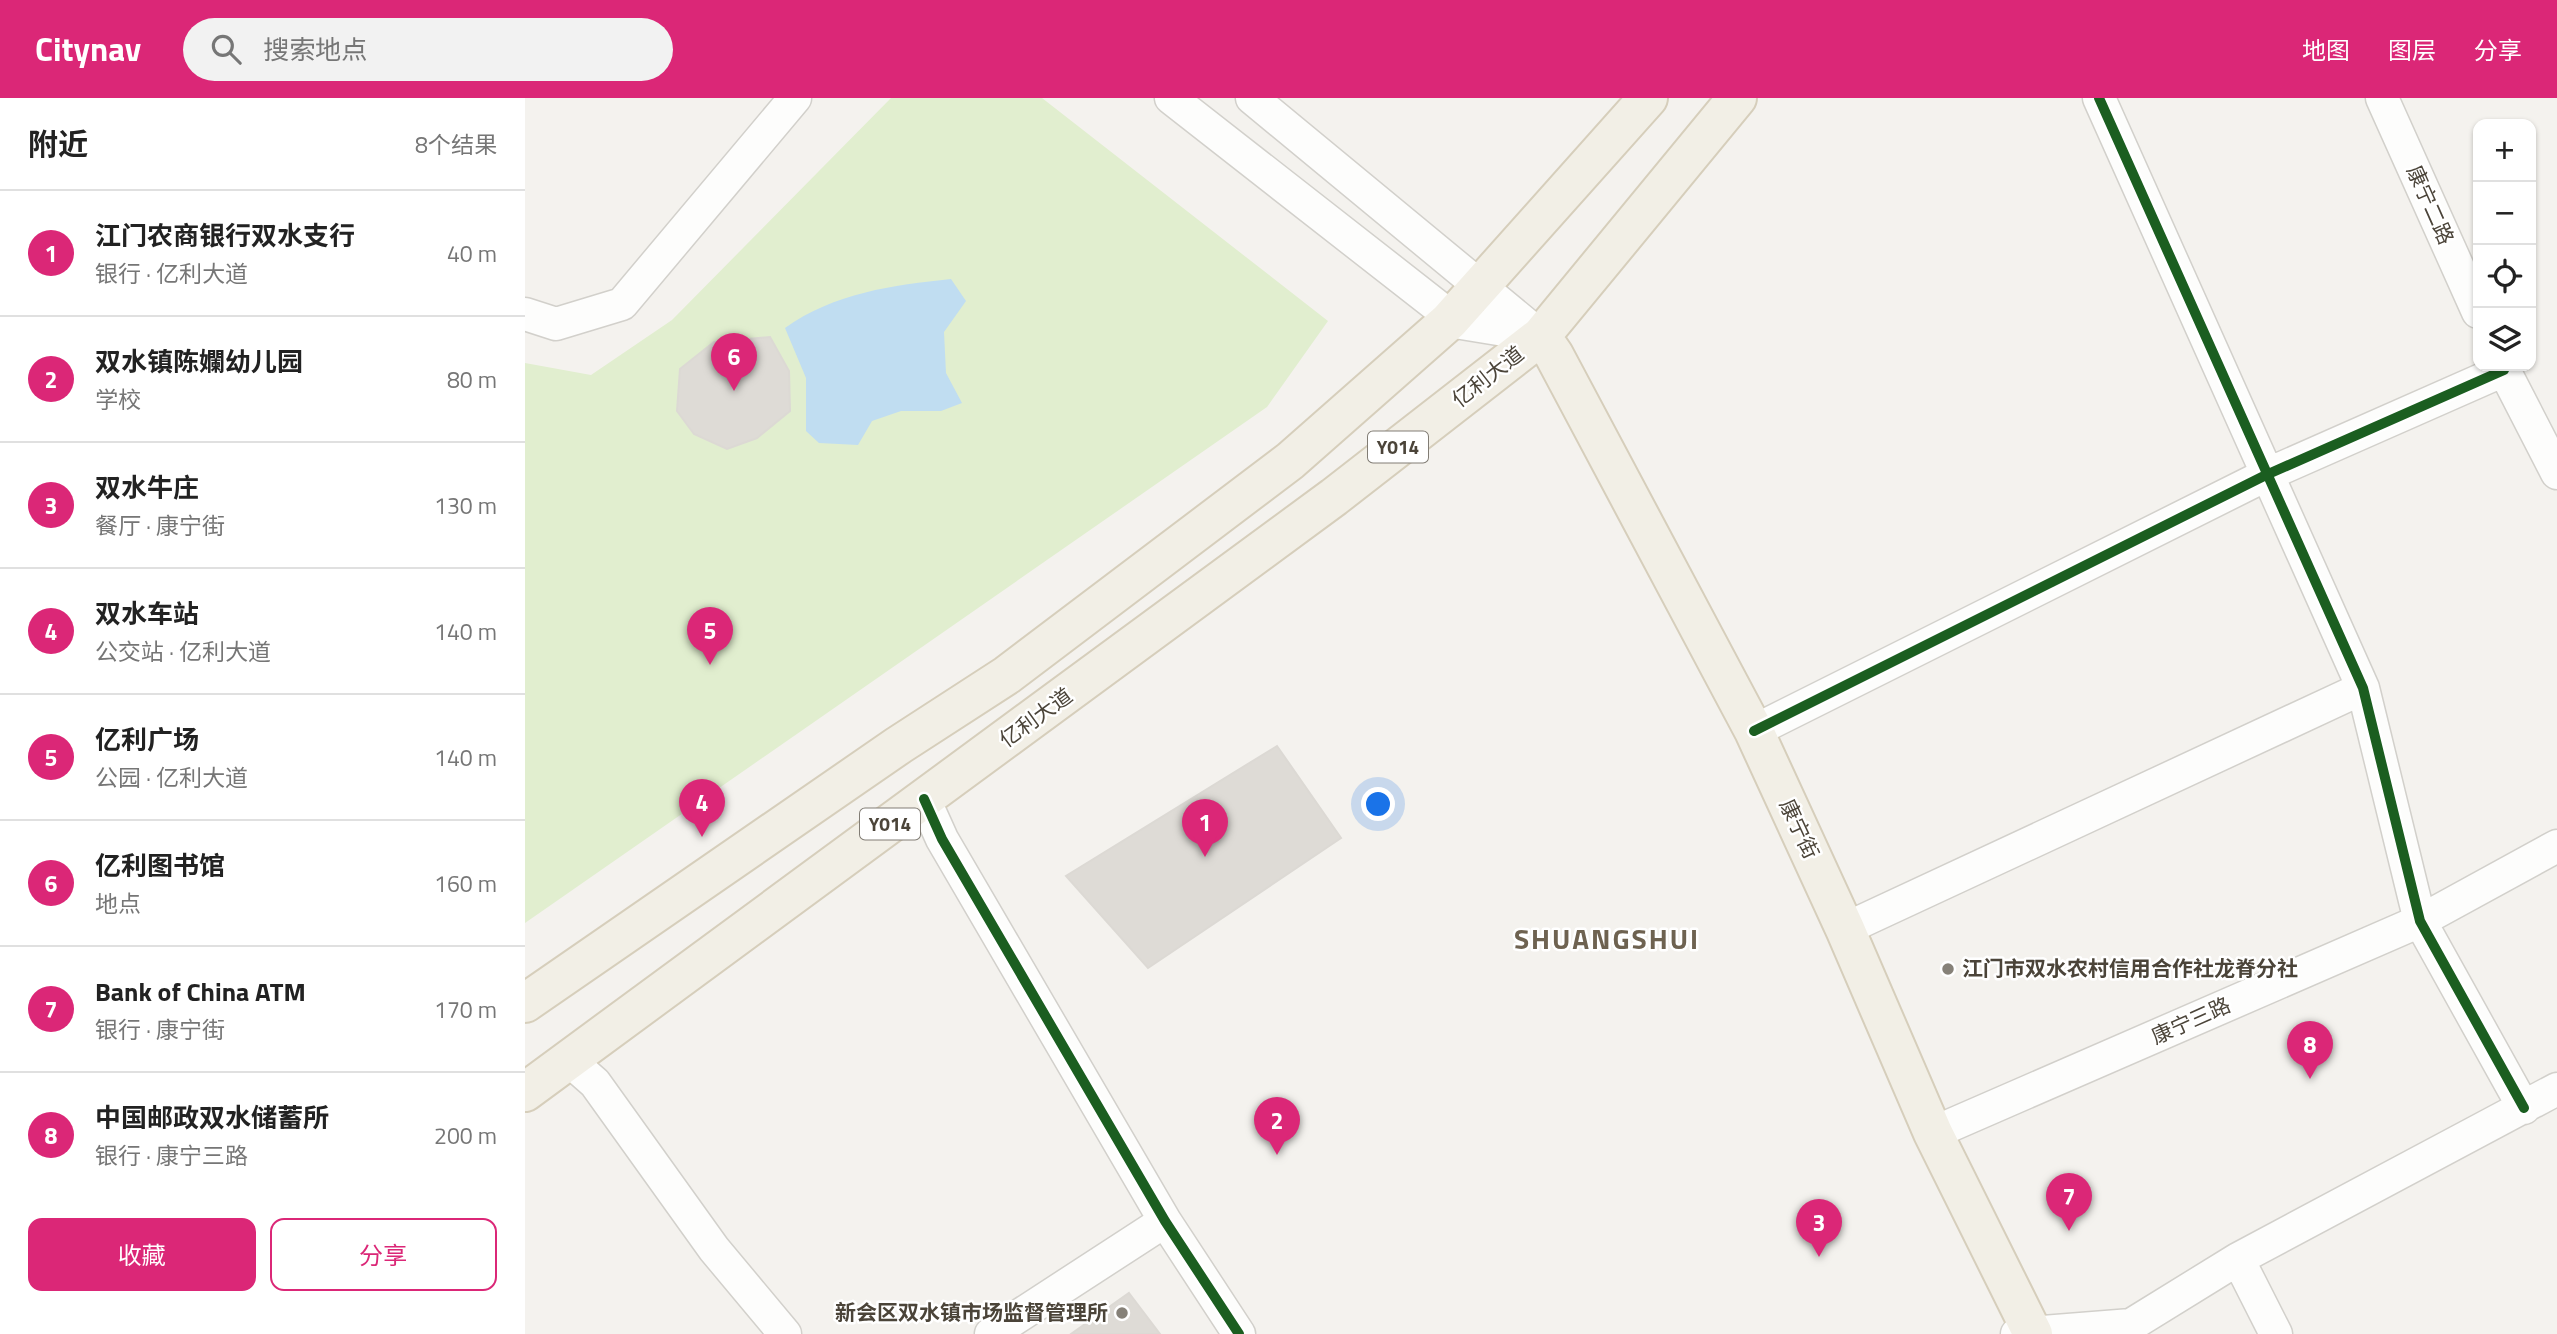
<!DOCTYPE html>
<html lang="zh">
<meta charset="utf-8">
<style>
:root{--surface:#fff;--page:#f2f2f2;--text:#222;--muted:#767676;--line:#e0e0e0;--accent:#db2777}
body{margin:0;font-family:"Titillium Web","Noto Sans SC",sans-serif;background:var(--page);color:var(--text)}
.controls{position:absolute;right:21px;top:21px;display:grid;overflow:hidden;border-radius:14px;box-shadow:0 2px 5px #0004}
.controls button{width:63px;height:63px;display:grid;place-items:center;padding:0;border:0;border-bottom:2px solid var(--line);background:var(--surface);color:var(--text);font:35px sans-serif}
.you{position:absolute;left:854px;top:707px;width:24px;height:24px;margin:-18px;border:5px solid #fff;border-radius:50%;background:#1a73e8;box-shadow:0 0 0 10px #1a73e833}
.badge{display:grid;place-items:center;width:46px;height:46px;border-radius:50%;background:var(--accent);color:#fff;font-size:23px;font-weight:700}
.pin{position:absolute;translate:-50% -58px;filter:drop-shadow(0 2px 4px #0008)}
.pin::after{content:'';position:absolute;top:37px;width:24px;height:21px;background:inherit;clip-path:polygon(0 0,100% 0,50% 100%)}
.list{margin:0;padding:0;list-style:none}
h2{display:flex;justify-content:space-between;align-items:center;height:91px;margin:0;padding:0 28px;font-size:30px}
h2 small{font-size:23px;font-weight:400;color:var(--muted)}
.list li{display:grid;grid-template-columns:46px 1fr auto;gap:21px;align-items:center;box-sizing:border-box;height:126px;padding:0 28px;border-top:2px solid var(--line)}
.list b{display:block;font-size:26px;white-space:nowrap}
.list p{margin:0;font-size:23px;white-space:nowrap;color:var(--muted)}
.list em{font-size:23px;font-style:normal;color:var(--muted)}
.actions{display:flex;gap:14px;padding:21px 28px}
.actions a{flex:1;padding:16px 0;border:2px solid var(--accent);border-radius:14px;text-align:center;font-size:24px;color:var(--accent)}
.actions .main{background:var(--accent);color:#fff}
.icon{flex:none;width:38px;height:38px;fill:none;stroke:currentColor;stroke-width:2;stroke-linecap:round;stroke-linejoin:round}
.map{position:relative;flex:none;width:2032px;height:1236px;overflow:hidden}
header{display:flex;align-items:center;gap:42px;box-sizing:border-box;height:98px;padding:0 35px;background:var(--accent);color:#fff}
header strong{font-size:33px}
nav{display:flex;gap:38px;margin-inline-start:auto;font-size:24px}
.search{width:490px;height:63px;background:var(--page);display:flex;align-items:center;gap:18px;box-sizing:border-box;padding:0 24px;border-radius:38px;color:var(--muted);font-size:26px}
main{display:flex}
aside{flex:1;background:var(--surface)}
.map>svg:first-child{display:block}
.green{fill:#e1eecf}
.water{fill:#c0ddf1}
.building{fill:#dedbd6;stroke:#dcd9d4;stroke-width:2}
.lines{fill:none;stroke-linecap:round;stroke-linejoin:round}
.minor-casing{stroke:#d2d0cb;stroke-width:35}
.major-casing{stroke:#d6cebb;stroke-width:42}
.minor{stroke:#fdfdfc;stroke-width:32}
.major{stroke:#f2efe6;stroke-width:38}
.cycleway-casing{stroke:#fff;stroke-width:15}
.cycleway{stroke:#1b5e20;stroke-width:10}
.poi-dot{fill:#868178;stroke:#fff;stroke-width:2.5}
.labels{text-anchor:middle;stroke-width:5;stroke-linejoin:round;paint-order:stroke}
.shield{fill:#fff;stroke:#817c74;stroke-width:2}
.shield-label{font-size:19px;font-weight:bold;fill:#4b4439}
.street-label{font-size:21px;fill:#4b4439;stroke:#fff}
.poi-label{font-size:21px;font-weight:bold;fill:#4b4439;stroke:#fff;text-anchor:start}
.district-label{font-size:28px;font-weight:bold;letter-spacing:2px;fill:#6e6250;stroke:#fff}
</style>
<header>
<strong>Citynav</strong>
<div class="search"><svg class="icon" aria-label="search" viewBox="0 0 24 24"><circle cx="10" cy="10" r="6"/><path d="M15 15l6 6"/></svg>搜索地点</div>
<nav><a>地图</a><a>图层</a><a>分享</a></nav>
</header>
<main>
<aside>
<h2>附近<small>8个结果</small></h2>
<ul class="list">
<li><span class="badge">1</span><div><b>江门农商银行双水支行</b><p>银行 · 亿利大道</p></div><em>40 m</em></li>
<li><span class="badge">2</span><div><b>双水镇陈孄幼儿园</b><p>学校</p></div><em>80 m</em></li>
<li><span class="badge">3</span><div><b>双水牛庄</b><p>餐厅 · 康宁街</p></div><em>130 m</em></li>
<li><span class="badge">4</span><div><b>双水车站</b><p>公交站 · 亿利大道</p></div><em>140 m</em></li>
<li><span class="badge">5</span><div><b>亿利广场</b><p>公园 · 亿利大道</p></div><em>140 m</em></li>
<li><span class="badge">6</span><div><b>亿利图书馆</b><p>地点</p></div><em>160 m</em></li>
<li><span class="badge">7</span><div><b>Bank of China ATM</b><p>银行 · 康宁街</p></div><em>170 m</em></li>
<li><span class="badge">8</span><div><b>中国邮政双水储蓄所</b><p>银行 · 康宁三路</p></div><em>200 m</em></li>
</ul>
<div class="actions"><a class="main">收藏</a><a>分享</a></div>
</aside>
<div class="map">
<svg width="2032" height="1236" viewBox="0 0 2032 1236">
<rect width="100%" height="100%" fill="#f4f2ee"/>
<path class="green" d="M 366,0 L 517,0 L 803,223 L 742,309 L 0,825 L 0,265 L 66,277 L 147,222 Z"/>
<path class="water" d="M 426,181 L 441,203 L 419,234 L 421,275 L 437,305 L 416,313 L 376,313 L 347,323 L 333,347 L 294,345 L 281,333 L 281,280 L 260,230 C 309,195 368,187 426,181 Z"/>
<path class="building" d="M 245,239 L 264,273 L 265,313 L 232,340 L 202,351 L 169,336 L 152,313 L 155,271 L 189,244 Z
M 752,648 L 816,740 L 623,870 L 541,778 Z
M 604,1195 L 635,1236 L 546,1236 Z"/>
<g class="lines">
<defs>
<path id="minor" d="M 646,0 L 912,208 L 924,223 L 1016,238
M 727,0 L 1014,237
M 1574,0 L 1838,590 L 1895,823 L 1999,1010
M 1857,0 L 1953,214
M 0,216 L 31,226 L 97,206 L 270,0
M 1977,268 L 2032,375
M 1229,633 L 1741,377 L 1979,272
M 399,701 L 417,741 L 640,1123 L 714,1236
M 1320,831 L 1838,590
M 45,963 L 70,985 L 189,1151 L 260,1236
M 1408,1035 L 1895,823 L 2032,748
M 1713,1161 L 1751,1236
M 466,1236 L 640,1123
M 1492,1236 L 1606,1227 L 1713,1161 L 2032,991"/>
<path id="major" d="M 1016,238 L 1029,257 L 1229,633 L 1320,831 L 1408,1035 L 1508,1236
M 0,905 L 374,647 L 482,577 L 765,363 L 924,223 L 1123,0
M 0,994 L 809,399 L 1016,238 L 1212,0"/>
</defs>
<use href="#minor" class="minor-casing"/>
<use href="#major" class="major-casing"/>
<use href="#minor" class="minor"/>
<use href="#major" class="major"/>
<defs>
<path id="cycleway" d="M 1574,0 L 1838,590 L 1895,823 L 1999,1010
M 1229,633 L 1741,377 L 1979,272
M 399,701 L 417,741 L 640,1123 L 714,1236"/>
</defs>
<use href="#cycleway" class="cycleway-casing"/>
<use href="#cycleway" class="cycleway"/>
</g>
<g class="poi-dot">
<circle cx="1423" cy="871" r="7"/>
<circle cx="597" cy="1215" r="7"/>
</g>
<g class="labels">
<g class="shield">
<rect x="843" y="333.5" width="60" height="31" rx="5"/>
<rect x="335" y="710.5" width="60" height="31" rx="5"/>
</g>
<g class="shield-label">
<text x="873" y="356">Y014</text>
<text x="365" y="733">Y014</text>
</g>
<g class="street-label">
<text transform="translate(1905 107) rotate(66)" y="7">康宁二路</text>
<text transform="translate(963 279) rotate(-38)" y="7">亿利大道</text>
<text transform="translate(511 620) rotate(-36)" y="7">亿利大道</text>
<text transform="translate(1274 731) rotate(65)" y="7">康宁街</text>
<text transform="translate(1666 923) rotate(-24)" y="7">康宁三路</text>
</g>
<g class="poi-label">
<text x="1437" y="878">江门市双水农村信用合作社龙脊分社</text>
<text x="583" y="1222" text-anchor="end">新会区双水镇市场监督管理所</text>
</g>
<g class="district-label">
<text x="1082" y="851">SHUANGSHUI</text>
</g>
</g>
</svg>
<div class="controls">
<button>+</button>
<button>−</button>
<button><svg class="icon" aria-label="locate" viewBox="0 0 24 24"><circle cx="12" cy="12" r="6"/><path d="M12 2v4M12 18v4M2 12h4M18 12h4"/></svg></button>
<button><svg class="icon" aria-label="layers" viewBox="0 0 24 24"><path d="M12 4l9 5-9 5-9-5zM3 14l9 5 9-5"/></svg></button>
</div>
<div class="you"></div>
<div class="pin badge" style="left:680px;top:759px">1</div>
<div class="pin badge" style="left:752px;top:1057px">2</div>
<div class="pin badge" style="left:1294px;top:1159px">3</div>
<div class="pin badge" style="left:177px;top:739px">4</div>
<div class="pin badge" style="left:185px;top:567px">5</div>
<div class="pin badge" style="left:209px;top:293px">6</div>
<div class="pin badge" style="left:1544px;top:1133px">7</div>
<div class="pin badge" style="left:1785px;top:981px">8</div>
</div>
</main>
